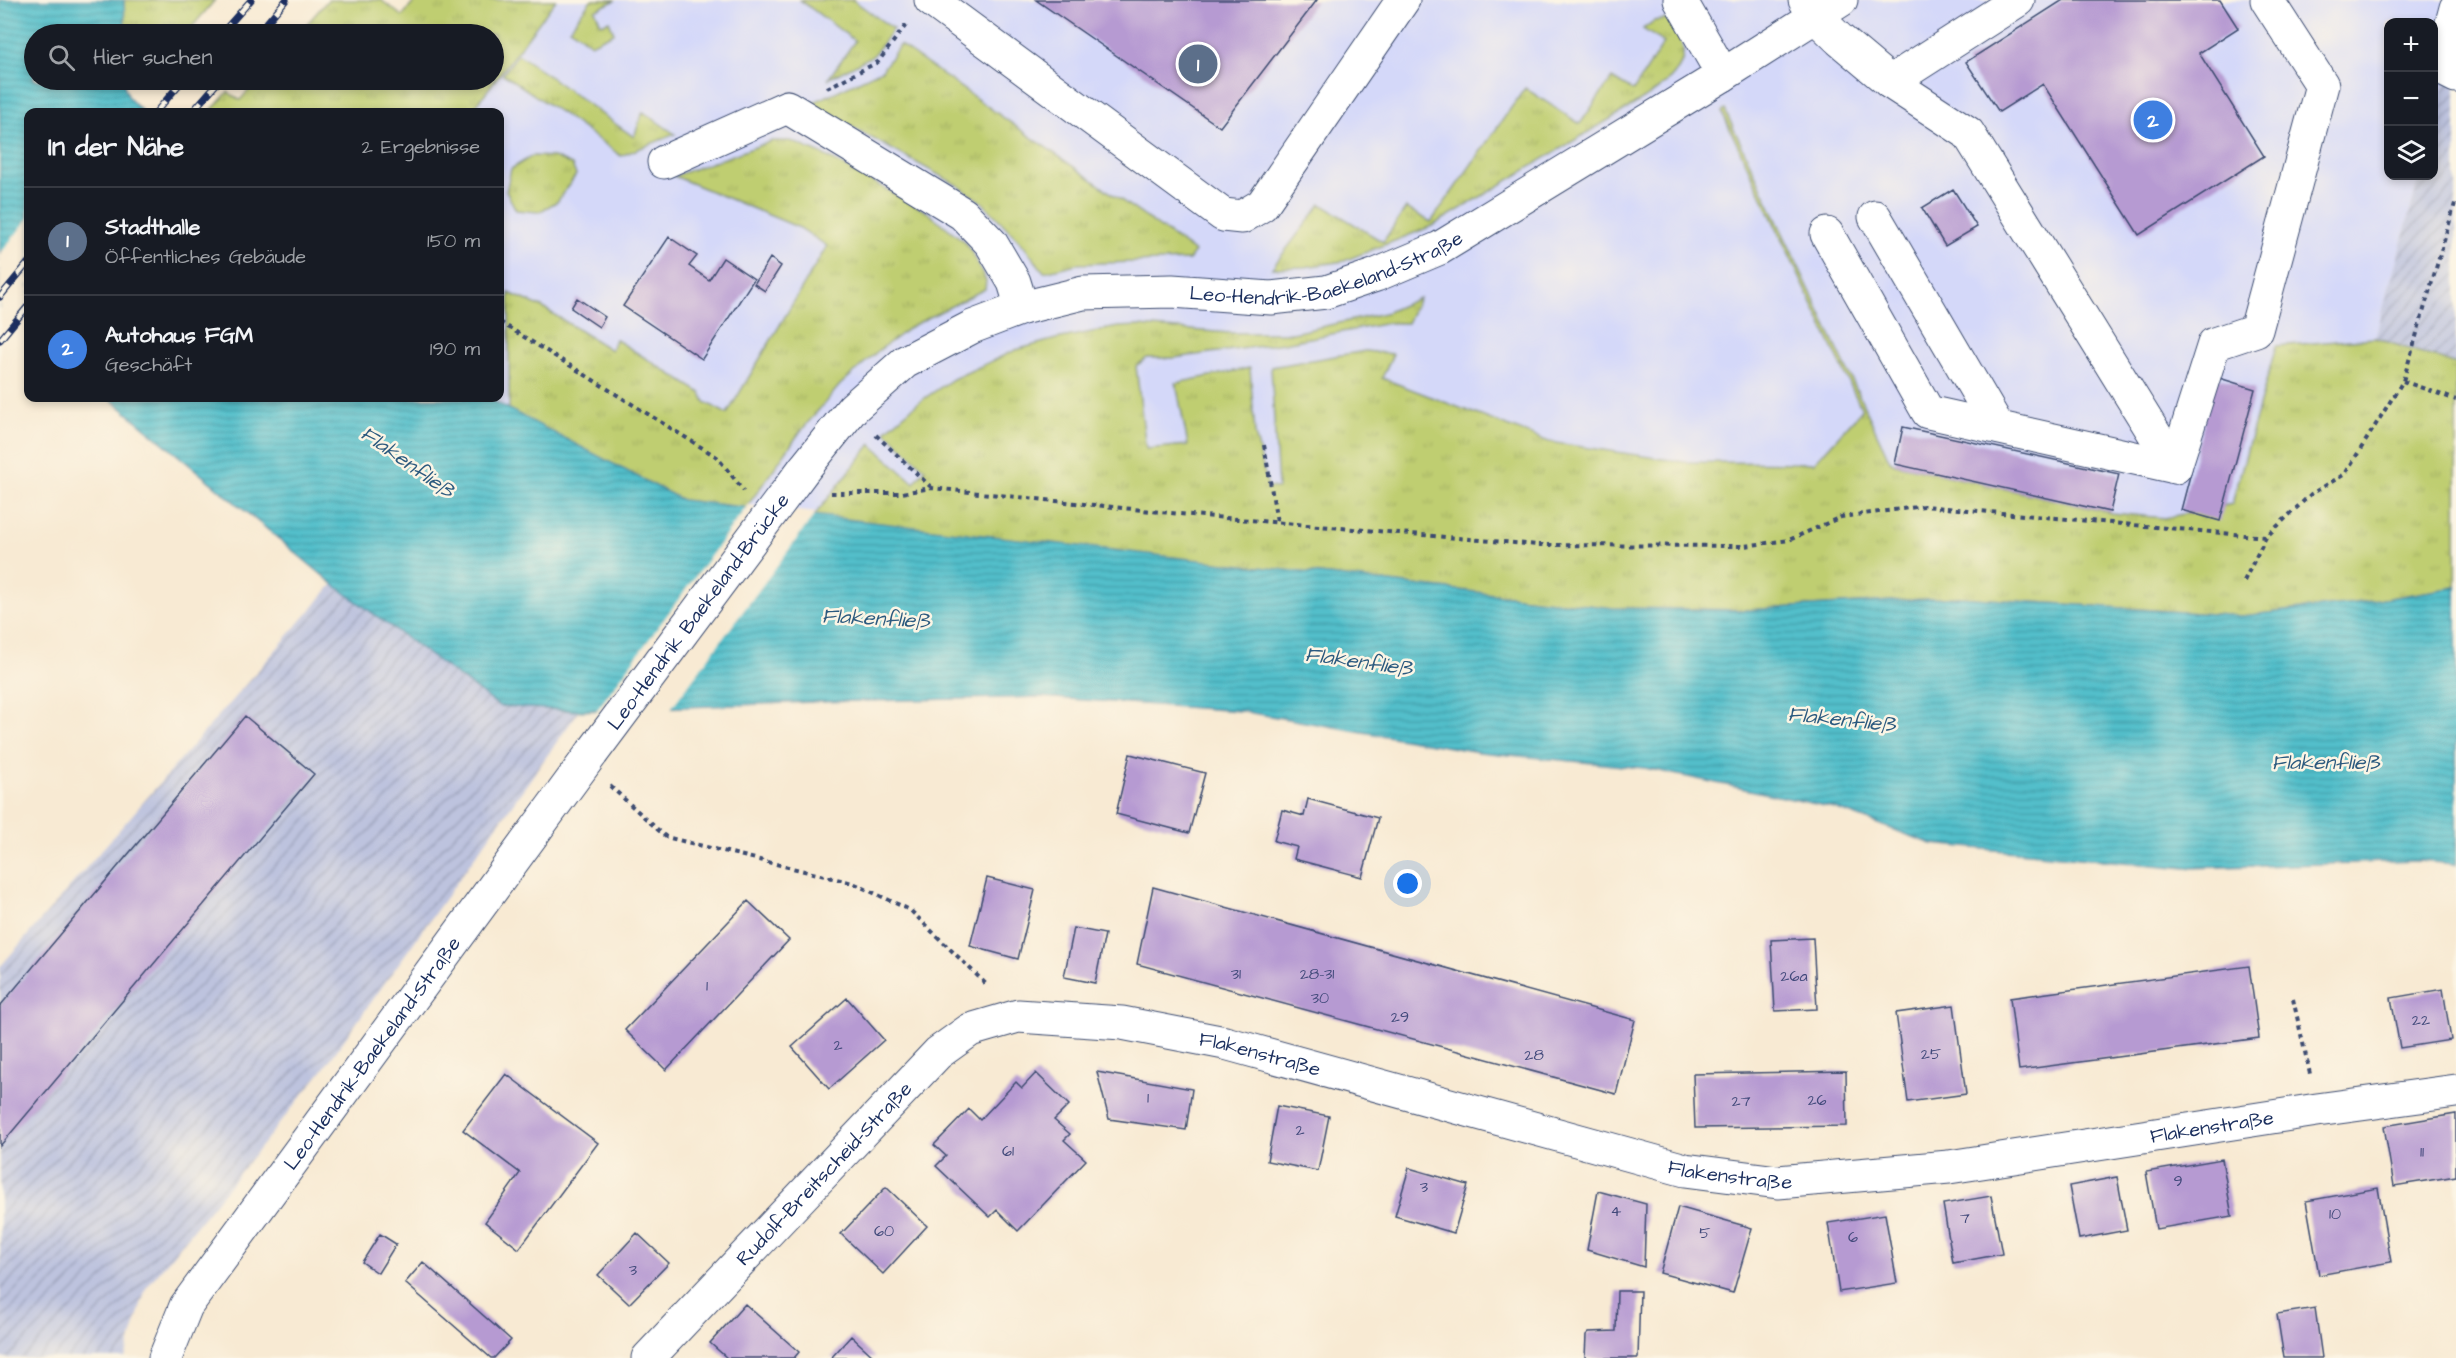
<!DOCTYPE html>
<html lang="de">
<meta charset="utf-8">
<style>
:root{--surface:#171b24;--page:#20242c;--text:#f1f3f6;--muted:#9ea1a6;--line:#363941;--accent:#d690ce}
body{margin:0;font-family:"Architects Daughter",sans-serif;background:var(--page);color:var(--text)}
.controls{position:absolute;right:18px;top:18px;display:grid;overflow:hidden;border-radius:12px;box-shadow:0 3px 9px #0003}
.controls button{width:54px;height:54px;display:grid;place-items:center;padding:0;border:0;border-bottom:2px solid var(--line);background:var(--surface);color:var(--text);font:30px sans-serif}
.you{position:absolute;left:1408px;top:884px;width:21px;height:21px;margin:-15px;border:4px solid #fff;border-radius:50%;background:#1a73e8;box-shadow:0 0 0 9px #1a73e833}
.badge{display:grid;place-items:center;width:39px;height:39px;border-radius:50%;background:var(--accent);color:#fff;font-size:20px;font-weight:700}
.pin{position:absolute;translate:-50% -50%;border:3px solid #fff;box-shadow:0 2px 6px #0006}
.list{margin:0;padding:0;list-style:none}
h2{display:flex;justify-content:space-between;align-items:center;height:78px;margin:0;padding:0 24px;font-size:26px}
h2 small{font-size:20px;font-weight:400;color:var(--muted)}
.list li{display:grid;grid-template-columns:39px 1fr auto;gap:18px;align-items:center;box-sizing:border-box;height:108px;padding:0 24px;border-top:2px solid var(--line)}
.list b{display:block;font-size:22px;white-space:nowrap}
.list p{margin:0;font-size:20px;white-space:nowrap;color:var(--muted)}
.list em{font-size:20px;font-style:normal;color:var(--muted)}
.icon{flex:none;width:33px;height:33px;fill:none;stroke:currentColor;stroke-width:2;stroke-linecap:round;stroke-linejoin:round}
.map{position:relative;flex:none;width:2456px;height:1358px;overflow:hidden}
.search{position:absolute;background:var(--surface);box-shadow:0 3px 9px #0003;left:24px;top:24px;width:480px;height:66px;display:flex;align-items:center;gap:15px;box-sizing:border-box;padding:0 21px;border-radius:33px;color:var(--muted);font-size:22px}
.panel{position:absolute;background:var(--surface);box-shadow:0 3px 9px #0003;left:24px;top:108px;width:480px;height:294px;border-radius:12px}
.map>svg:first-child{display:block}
.built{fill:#d4d8f9}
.industrial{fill:url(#industrial-furrows)}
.grass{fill:url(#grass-tufts);stroke:#6d7e68;stroke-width:1.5}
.water{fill:url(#water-rules);stroke:#367794;stroke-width:1.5}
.pier{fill:#f8ead3}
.building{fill:#b69ad2}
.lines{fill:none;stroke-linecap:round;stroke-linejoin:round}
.minor-casing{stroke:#3c4b70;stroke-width:35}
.path{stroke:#3c4b70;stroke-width:4;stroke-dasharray:4.5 4.5;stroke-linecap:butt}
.minor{stroke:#fff;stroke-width:33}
.rail-casing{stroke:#1b2f5e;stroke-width:7}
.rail{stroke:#fcf5e5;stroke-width:4.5;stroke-dasharray:14;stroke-linecap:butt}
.minor-bridge-casing{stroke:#3c4b70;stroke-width:35;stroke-linecap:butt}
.minor-bridge{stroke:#fff;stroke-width:33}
.labels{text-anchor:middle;stroke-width:5;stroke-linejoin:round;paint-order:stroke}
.number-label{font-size:16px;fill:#424a7b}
.street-label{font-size:20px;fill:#1b2f5e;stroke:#fcf5e5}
.water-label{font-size:21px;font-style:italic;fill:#2c5a7f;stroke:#fcf5e5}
</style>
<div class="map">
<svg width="2456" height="1358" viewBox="0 0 2456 1358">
<defs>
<pattern id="industrial-furrows" width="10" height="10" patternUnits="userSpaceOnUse" patternTransform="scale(1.5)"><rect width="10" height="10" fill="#bdc3de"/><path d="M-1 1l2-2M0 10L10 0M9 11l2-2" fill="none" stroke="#999fb7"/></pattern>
<pattern id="grass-tufts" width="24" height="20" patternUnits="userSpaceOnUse" patternTransform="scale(1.5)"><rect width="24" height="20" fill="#bfce71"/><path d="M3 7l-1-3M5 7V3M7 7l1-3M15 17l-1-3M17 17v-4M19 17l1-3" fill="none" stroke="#a4b164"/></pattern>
<pattern id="water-rules" width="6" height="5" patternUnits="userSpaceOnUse" patternTransform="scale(1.5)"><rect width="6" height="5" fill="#52bfcb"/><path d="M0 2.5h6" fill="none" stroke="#439ca8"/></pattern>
</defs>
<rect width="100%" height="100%" fill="#fcf5e5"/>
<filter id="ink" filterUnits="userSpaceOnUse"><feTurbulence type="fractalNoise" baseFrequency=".0167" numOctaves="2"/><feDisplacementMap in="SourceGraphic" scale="12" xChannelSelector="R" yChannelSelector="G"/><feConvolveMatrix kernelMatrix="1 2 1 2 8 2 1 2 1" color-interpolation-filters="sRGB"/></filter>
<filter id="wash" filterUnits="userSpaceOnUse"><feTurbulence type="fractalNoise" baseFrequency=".008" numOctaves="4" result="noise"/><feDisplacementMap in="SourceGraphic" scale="24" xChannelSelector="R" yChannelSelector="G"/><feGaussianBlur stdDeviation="1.35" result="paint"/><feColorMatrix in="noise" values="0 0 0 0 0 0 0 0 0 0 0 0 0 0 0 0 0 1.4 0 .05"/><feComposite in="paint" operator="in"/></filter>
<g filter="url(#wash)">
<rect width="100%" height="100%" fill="#f8ead3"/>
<path class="built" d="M 556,0 L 2456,0 L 2456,44 L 2434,126 L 2434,22 L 2388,22 L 2388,176 L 2420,176 L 2375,338 L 2311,373 L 2262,511 L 1613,608 L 682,500 L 509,410 L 488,398 L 500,398 L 500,112 L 471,112 Z"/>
<path class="industrial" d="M 2456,44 L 2456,364 L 2375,338 L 2420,176 L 2434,176 L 2434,126 Z
M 333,584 L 499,706 L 579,711 L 322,1071 L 146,1288 L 125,1358 L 0,1358 L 0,967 Z"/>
<path class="grass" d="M 124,0 L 215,0 L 186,34 L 125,34 Z
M 328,0 L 381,0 L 402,16 L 416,0 L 556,0 L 471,112 L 210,112 L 228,92 L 240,100 L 258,80 L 494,80 L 494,34 L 298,34 Z
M 591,0 L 616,0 L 595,10 L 601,24 L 609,21 L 614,33 L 591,44 L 570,28 Z
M 800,0 L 853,0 L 893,29 L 874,55 L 828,79 L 855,41 Z
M 1667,19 C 1700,56 1678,76 1645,98 L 1432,226 L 1344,261 L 1305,267 L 1272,268 L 1321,204 L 1383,242 L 1406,208 L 1431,222 L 1525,88 L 1580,124 L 1612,78 L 1633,91 L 1664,43 L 1643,29 L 1654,21 Z
M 900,45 L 1195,252 L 1189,260 L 1077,264 L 1044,272 L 1023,245 L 983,203 L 957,185 L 810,104 L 882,70 Z
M 518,54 L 634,137 L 643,112 L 675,134 L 621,156 L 570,119 L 503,74 Z
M 1725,110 L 1890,461 L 1895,464 L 2112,513 L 2164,518 L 2232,504 L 2276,346 L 2375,338 L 2456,364 L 2456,587 L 2372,601 L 2242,616 L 1959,597 L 1746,610 L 1613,608 L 814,516 L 871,444 L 914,483 L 925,469 L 885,431 L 919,402 L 953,379 L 1016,350 L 1056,339 L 1118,327 L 1139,326 L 1230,333 L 1293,333 L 1385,313 L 1419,298 L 1407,323 L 1389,323 L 1284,343 L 1174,358 L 1147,358 L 1136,366 L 1146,449 L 1188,445 L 1176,383 L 1250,368 L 1255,434 L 1268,487 L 1278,488 L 1271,367 L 1365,351 L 1393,354 L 1382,378 L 1549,442 L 1684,462 L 1814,463 L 1862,410 L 1722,112 Z
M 772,141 L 791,141 L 826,156 L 927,212 L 964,241 L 972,252 L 986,281 L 985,289 L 912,326 L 878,351 L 840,385 L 800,432 L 746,508 L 682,500 L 509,410 L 509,293 L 542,307 L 611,350 L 615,339 L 701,393 L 705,402 L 727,414 L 827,246 L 800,228 L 674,176 Z
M 532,156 L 554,157 L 572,165 L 576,175 L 558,201 L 539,212 L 516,210 L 506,191 L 511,169 Z"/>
<path class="water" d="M 0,0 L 124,0 L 125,34 L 34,34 L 34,80 L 124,80 C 124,95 132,102 143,112 L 28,112 L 28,331 L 0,308 Z
M 109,398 L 488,398 L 682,500 L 1613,608 L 1746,610 L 1959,597 L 2242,616 L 2372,601 L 2456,587 L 2456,864 L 2419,861 L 2186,868 L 1932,844 L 1835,808 L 1645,768 L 1479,752 L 1241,711 L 1041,697 L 813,702 L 579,711 L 499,706 L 333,584 Z"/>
<path class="pier" d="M 28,219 L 28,334 L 0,312 L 0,254 Z
M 748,505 L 816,513 L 669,711 L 594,714 Z"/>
<g id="blocks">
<path class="building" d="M 1036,0 L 1317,0 L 1220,127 Z
M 2063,0 L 2220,0 L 2238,28 L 2199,53 L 2264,156 L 2139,235 L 2043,84 L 1999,112 L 1966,62 Z
M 1953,189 L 1977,227 L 1945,246 L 1922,208 Z
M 669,237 L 697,256 L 689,266 L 709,280 L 723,258 L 754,279 L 702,359 L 623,306 Z
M 770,258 L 781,266 L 765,291 L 754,284 Z
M 577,298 L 605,317 L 599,327 L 571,308 Z
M 2216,377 L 2255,389 L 2220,521 L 2181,510 Z
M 1903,427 L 2119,474 L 2110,512 L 1895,464 Z
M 245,716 L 314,774 L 0,1146 L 0,1006 Z
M 1130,754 L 1205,773 L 1189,833 L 1116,814 Z
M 1308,799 L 1378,818 L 1362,877 L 1294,859 L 1297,847 L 1274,841 L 1282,810 L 1304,816 Z
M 987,878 L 1035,890 L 1018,959 L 970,946 Z
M 1153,887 L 1635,1020 L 1616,1094 L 1137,964 Z
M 748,901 L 789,940 L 666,1070 L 625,1030 Z
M 1074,928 L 1105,934 L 1095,983 L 1064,977 Z
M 1813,938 L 1817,1009 L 1775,1011 L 1771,940 Z
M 2249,966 L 2259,1038 L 2019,1070 L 2010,998 Z
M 2443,989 L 2451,1040 L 2400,1048 L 2391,998 Z
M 847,998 L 884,1040 L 829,1089 L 792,1047 Z
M 1954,1005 L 1966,1094 L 1908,1102 L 1896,1013 Z
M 1846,1071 L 1847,1126 L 1695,1128 L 1693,1074 Z
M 1097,1072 L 1192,1089 L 1186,1130 L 1109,1119 Z
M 1036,1073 L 1069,1105 L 1054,1120 L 1070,1134 L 1064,1140 L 1086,1160 L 1018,1231 L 997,1210 L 990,1217 L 936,1166 L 946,1156 L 934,1145 L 969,1109 L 980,1120 L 1016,1082 L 1022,1088 Z
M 506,1074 L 598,1143 L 519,1249 L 485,1222 L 520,1173 L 463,1130 Z
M 1277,1106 L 1329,1116 L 1318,1171 L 1267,1161 Z
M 2456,1114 L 2456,1176 L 2394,1186 L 2384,1126 Z
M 2222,1159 L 2232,1216 L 2156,1229 L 2146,1172 Z
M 1409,1168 L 1468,1185 L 1454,1233 L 1395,1216 Z
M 2117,1177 L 2127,1230 L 2079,1239 L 2069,1186 Z
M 886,1187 L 927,1226 L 883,1274 L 841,1234 Z
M 2378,1188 L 2391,1262 L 2319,1275 L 2306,1201 Z
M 1598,1191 L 1646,1204 L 1644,1267 L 1587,1250 Z
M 1991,1196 L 2002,1254 L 1953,1263 L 1943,1204 Z
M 1678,1207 L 1752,1228 L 1733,1293 L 1660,1273 Z
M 1885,1214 L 1897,1283 L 1839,1292 L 1828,1223 Z
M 637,1233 L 669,1263 L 629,1304 L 598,1275 Z
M 380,1234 L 396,1244 L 378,1273 L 362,1262 Z
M 423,1262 L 511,1340 L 494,1358 L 491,1358 L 405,1283 Z
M 1617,1291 L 1640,1291 L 1638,1358 L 1585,1358 L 1586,1335 L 1589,1332 L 1616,1331 Z
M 745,1304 L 799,1352 L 794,1358 L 727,1358 L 710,1343 Z
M 2315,1308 L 2322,1358 L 2284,1358 L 2277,1314 Z
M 851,1336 L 875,1358 L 831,1358 Z"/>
</g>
</g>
<g filter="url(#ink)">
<use href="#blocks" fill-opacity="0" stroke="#3c4b70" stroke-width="1.5"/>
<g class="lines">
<defs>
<g id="minor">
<path d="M 931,0 L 1223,215 L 1242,217 L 1262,205 L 1403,0"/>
<path d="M 1680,0 L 1723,75"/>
<path d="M 1805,0 L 1815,16 L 1840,40 L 1890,82 L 1968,133 L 2175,467 L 2214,344 L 2256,330 L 2322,85 L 2267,0"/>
<path d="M 2456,8 L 2440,68 L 2456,76"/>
<path d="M 1890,82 L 2018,0"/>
<path d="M 664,162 L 787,107 L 963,214 L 991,243 L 1014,282 L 1022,308"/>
<path d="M 1875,217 L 1998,427"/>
<path d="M 1827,234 L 1928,412 L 2175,467"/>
<path id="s1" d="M 804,469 L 853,408 L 905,362 L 972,327 L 1022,308 L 1083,293 L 1172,291 L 1271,298 L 1326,292 L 1376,275 L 1440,248 L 1723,75 L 1841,0"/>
<path id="s2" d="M 165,1358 L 186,1306 L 592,753"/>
<path id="s3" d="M 648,1358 L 938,1053 L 970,1030 L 1018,1016 L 1122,1023 L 1225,1043 L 1685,1170 L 1778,1182 L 1949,1167 L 2317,1110 L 2456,1091"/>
</g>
</defs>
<use href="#minor" class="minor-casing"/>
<path class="path" d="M 827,88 L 878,62 L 906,25
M 500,322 L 717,457 L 744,491
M 2403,381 L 2456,400
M 876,435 L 932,488
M 1264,445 L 1277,522
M 831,493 L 901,493 L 932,488 L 1180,514 L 1538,545 L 1744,546 L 1789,540 L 1841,517 L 1924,506 L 2266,537
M 2244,581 L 2266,537 L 2311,494 L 2345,474 L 2403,381 L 2456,200
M 610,786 L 666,837 L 853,883 L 910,910 L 988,986
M 2293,999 L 2310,1074"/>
<use href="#minor" class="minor"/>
<defs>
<path id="rail" d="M 221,34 L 251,0
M 257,34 L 286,0
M 156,112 L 183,80
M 192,112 L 220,80
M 0,297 L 28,263
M 0,340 L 28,306"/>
</defs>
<use href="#rail" class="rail-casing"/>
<use href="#rail" class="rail"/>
<defs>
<g id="minor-bridge">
<path id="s4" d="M 592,753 L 804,469"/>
</g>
</defs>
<use href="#minor-bridge" class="minor-bridge-casing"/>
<use href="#minor-bridge" class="minor-bridge"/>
</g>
</g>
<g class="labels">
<g class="number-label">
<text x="1236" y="979">31</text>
<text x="1317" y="979">28-31</text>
<text x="1794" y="981">26a</text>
<text x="707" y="991">1</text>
<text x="1320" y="1003">30</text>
<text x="1400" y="1022">29</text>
<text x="2421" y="1025">22</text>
<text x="838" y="1050">2</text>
<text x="1931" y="1059">25</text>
<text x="1534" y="1060">28</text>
<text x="1148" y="1103">1</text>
<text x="1817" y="1105">26</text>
<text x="1741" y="1106">27</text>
<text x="1300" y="1135">2</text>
<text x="1008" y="1156">61</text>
<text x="2422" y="1157">11</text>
<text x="2178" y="1186">9</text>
<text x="1424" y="1192">3</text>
<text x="1616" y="1216">4</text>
<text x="2335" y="1219">10</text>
<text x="1965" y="1223">7</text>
<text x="884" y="1236">60</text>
<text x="1705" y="1238">5</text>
<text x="1853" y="1242">6</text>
<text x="633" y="1275">3</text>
</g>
<g class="street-label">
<text dy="7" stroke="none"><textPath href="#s1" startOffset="588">Leo-Hendrik-Baekeland-Straße</textPath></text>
<text dy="7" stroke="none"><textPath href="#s4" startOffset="177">Leo-Hendrik Baekeland-Brücke</textPath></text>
<text dy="7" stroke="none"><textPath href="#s2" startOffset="370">Leo-Hendrik-Baekeland-Straße</textPath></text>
<text dy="7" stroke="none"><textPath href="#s3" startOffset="756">Flakenstraße</textPath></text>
<text dy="7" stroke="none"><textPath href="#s3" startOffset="1728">Flakenstraße</textPath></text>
<text dy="7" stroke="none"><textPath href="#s3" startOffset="1242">Flakenstraße</textPath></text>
<text dy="7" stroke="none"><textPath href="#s3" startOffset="255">Rudolf-Breitscheid-Straße</textPath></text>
</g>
<g class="water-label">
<text transform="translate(408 462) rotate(35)" y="7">Flakenfließ</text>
<text transform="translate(876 618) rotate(3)" y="7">Flakenfließ</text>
<text transform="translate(1359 661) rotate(8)" y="7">Flakenfließ</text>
<text transform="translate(1842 719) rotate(6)" y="7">Flakenfließ</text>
<text x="2326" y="769">Flakenfließ</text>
</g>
</g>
</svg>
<div class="controls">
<button>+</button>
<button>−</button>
<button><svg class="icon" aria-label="layers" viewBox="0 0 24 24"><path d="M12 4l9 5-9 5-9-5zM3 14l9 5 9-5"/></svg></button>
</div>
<div class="you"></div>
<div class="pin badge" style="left:1198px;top:64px;background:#5c6f8a">1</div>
<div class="pin badge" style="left:2153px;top:120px;background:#3f7fe0">2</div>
<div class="search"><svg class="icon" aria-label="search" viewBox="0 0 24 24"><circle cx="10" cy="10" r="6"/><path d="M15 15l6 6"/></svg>Hier suchen</div>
<section class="panel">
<h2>In der Nähe<small>2 Ergebnisse</small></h2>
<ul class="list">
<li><span class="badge" style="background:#5c6f8a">1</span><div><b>Stadthalle</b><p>Öffentliches Gebäude</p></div><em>150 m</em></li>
<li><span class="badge" style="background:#3f7fe0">2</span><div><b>Autohaus FGM</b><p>Geschäft</p></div><em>190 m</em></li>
</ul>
</section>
</div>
